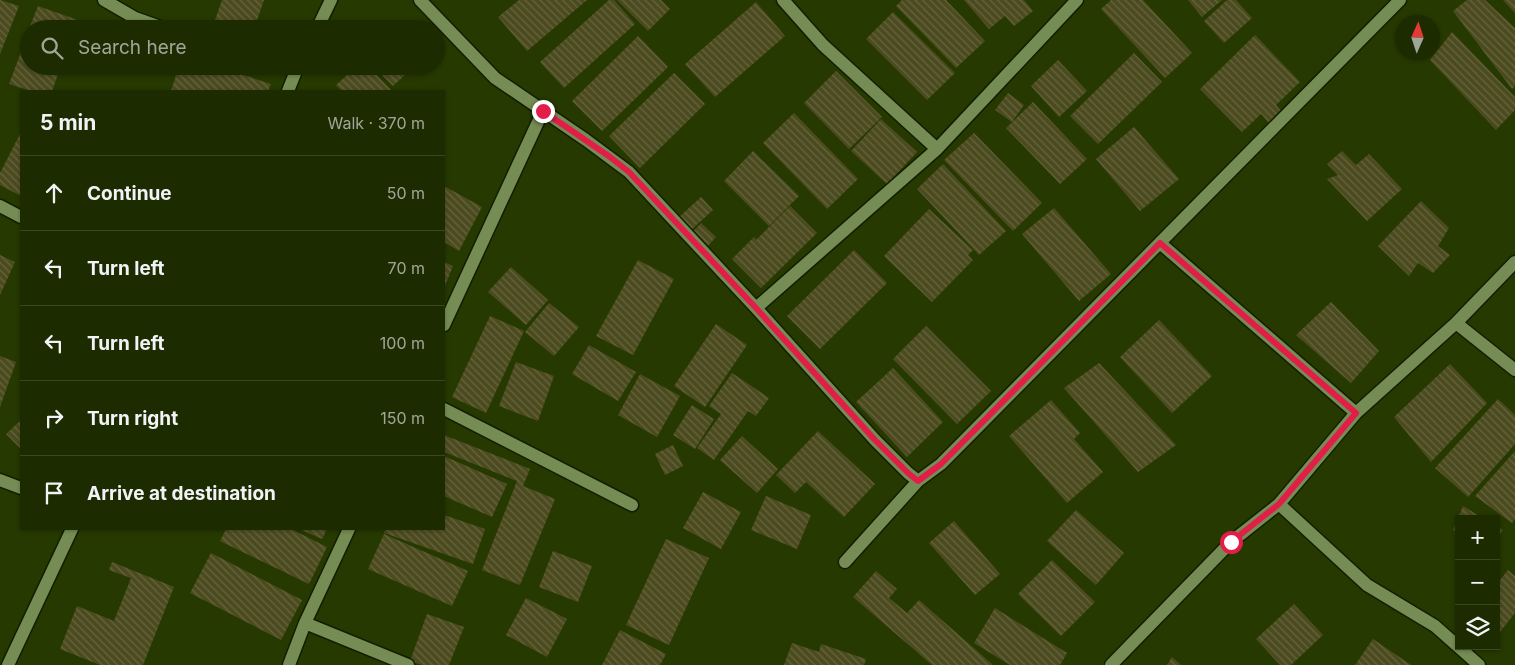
<!DOCTYPE html>
<meta charset="utf-8">
<style>
:root{--surface:#1c2b00;--page:#25330a;--text:#f1f3f6;--muted:#a0a799;--line:#3a4722}
body{margin:0;font-family:Inter,sans-serif;background:var(--page);color:var(--text)}
.controls{position:absolute;right:15px;bottom:15px;display:grid;overflow:hidden;border-radius:0px;box-shadow:0 1px 4px #0004}
.controls button{width:45px;height:45px;display:grid;place-items:center;padding:0;border:0;border-bottom:1px solid var(--line);background:var(--surface);color:var(--text);font:25px sans-serif}
.compass{position:absolute;left:1395px;top:15px;width:45px;height:45px;border-radius:50%;background:var(--surface);box-shadow:0 1px 4px #0004;rotate:3deg}
.stop{position:absolute;width:15px;height:15px;margin:-11px;border:4px solid #e11d48;border-radius:50%;background:#fff}
.stop.end{background:#e11d48;border-color:#fff;box-shadow:0 1px 5px #0008}
.list{margin:0;padding:0;list-style:none}
h2{display:flex;justify-content:space-between;align-items:center;height:65px;margin:0;padding:0 20px;font-size:21px}
h2 small{font-size:16px;font-weight:400;color:var(--muted)}
.list li{display:grid;grid-template-columns:32px 1fr auto;gap:15px;align-items:center;box-sizing:border-box;height:75px;padding:0 20px;border-top:1px solid var(--line)}
.list b{display:block;font-size:19px;white-space:nowrap}
.list em{font-size:16px;font-style:normal;color:var(--muted)}
.icon{flex:none;width:28px;height:28px;fill:none;stroke:currentColor;stroke-width:2;stroke-linecap:round;stroke-linejoin:round}
.map{position:relative;flex:none;width:1515px;height:665px;overflow:hidden}
.search{position:absolute;background:var(--surface);box-shadow:0 1px 4px #0004;left:20px;top:20px;width:425px;height:55px;display:flex;align-items:center;gap:12px;box-sizing:border-box;padding:0 18px;border-radius:28px;color:var(--muted);font-size:19px}
.panel{position:absolute;background:var(--surface);box-shadow:0 1px 4px #0004;left:20px;top:90px;width:425px;height:440px;border-radius:0px}
.map>svg:first-child{display:block}
.building{fill:url(#building-back-hatch)}
.lines{fill:none;stroke-linecap:round;stroke-linejoin:round}
.minor-casing{stroke:#131e02;stroke-width:15}
.minor{stroke:#758d54;stroke-width:12}
.route{stroke:#e11d48;stroke-width:6}
</style>
<div class="map">
<svg width="1515" height="665" viewBox="0 0 1515 665">
<defs>
<pattern id="building-back-hatch" width="6" height="6" patternUnits="userSpaceOnUse" patternTransform="scale(1.25)"><rect width="6" height="6" fill="#4c4b20"/><path d="M-1 5l2 2M0 0l6 6M5-1l2 2" fill="none" stroke="#65643e"/></pattern>
</defs>
<rect width="100%" height="100%" fill="#263900"/>
<path class="building" d="M 0,0 L 19,6 L 0,54 Z
M 222,0 L 264,0 L 254,29 L 233,29 L 214,23 Z
M 519,0 L 587,0 L 527,51 L 498,17 Z
M 609,0 L 614,0 L 635,24 L 564,88 L 540,62 Z
M 617,0 L 661,0 L 670,9 L 648,31 Z
M 902,0 L 946,0 L 985,41 L 956,68 L 896,6 Z
M 964,0 L 1024,0 L 1033,11 L 1014,26 L 1005,16 L 989,29 Z
M 1111,0 L 1143,0 L 1192,53 L 1165,78 L 1101,9 Z
M 1188,0 L 1222,0 L 1202,17 Z
M 1227,0 L 1236,0 L 1252,18 L 1224,43 L 1204,21 Z
M 1467,0 L 1485,0 L 1515,28 L 1515,86 L 1512,89 L 1453,11 Z
M 1503,0 L 1515,0 L 1515,13 Z
M 756,2 L 785,36 L 715,97 L 685,64 Z
M 38,6 L 78,20 L 75,29 L 29,29 Z
M 893,12 L 955,73 L 927,100 L 866,39 Z
M 29,31 L 29,66 L 61,66 L 52,91 L 31,91 L 9,84 Z
M 1452,32 L 1515,97 L 1515,110 L 1496,130 L 1430,60 Z
M 1255,35 L 1300,82 L 1276,105 L 1282,112 L 1270,124 L 1261,114 L 1242,132 L 1200,89 Z
M 638,36 L 668,67 L 602,131 L 572,101 Z
M 1134,53 L 1162,82 L 1098,144 L 1070,116 Z
M 1058,60 L 1087,91 L 1059,117 L 1031,86 Z
M 153,66 L 177,66 L 176,75 L 152,71 Z
M 179,66 L 216,66 L 271,84 L 268,91 L 171,91 Z
M 357,66 L 368,66 L 391,90 L 342,91 L 336,85 Z
M 373,66 L 401,66 L 407,73 L 393,86 Z
M 836,71 L 882,117 L 849,149 L 804,103 Z
M 674,73 L 705,104 L 640,168 L 609,136 Z
M 1008,93 L 1024,105 L 1012,122 L 995,110 Z
M 1033,102 L 1087,159 L 1060,184 L 1006,128 Z
M 794,113 L 858,179 L 827,209 L 763,143 Z
M 881,119 L 917,152 L 887,184 L 851,151 Z
M 1134,127 L 1179,179 L 1140,211 L 1096,159 Z
M 21,132 L 21,196 L 0,185 L 0,173 Z
M 974,133 L 1042,203 L 1013,231 L 944,160 Z
M 753,151 L 799,196 L 769,226 L 724,181 Z
M 1342,151 L 1356,165 L 1369,154 L 1402,189 L 1367,221 L 1327,179 L 1338,175 L 1327,164 Z
M 943,164 L 1006,231 L 979,255 L 917,189 Z
M 444,186 L 482,207 L 459,251 L 444,242 Z
M 701,197 L 713,210 L 690,231 L 678,218 Z
M 1421,201 L 1449,228 L 1438,246 L 1450,255 L 1433,273 L 1418,263 L 1409,276 L 1378,246 Z
M 790,206 L 817,233 L 761,288 L 732,259 L 754,237 L 756,240 Z
M 1054,208 L 1111,274 L 1079,301 L 1022,234 Z
M 929,209 L 973,250 L 968,255 L 973,260 L 932,302 L 884,256 Z
M 701,223 L 716,237 L 706,248 L 691,234 Z
M 854,250 L 887,283 L 820,349 L 787,316 Z
M 0,255 L 15,262 L 0,295 Z
M 638,260 L 674,279 L 633,355 L 596,336 Z
M 444,262 L 453,266 L 444,288 Z
M 511,267 L 548,300 L 526,325 L 488,292 Z
M 1331,302 L 1379,351 L 1351,383 L 1296,335 Z
M 549,303 L 579,327 L 554,356 L 525,332 Z
M 490,316 L 524,331 L 486,413 L 452,397 Z
M 1159,320 L 1212,376 L 1172,413 L 1120,357 Z
M 716,324 L 747,345 L 705,407 L 674,386 Z
M 926,326 L 991,391 L 957,424 L 893,359 Z
M 589,345 L 636,372 L 618,401 L 572,374 Z
M 0,356 L 16,362 L 0,407 Z
M 516,362 L 554,376 L 538,421 L 499,406 Z
M 1099,363 L 1176,445 L 1138,472 L 1064,388 Z
M 1450,364 L 1487,403 L 1431,462 L 1394,417 Z
M 893,368 L 943,422 L 907,457 L 856,402 Z
M 732,373 L 769,398 L 756,416 L 748,411 L 714,460 L 697,448 L 721,414 L 709,406 Z
M 640,374 L 680,396 L 657,437 L 618,415 Z
M 1498,399 L 1515,415 L 1515,444 L 1468,497 L 1435,468 Z
M 1051,400 L 1080,433 L 1074,439 L 1103,472 L 1067,503 L 1009,436 Z
M 692,405 L 714,419 L 695,449 L 673,435 Z
M 21,420 L 21,449 L 6,434 Z
M 818,431 L 875,484 L 844,517 L 806,482 L 795,493 L 776,475 Z
M 444,435 L 530,469 L 523,486 L 555,499 L 520,585 L 482,570 L 517,481 L 444,452 Z
M 742,436 L 778,469 L 757,493 L 720,460 Z
M 673,445 L 683,466 L 665,475 L 655,454 Z
M 1515,451 L 1515,519 L 1512,523 L 1475,496 Z
M 444,456 L 507,484 L 492,517 L 444,496 Z
M 703,492 L 741,512 L 721,549 L 683,528 Z
M 766,496 L 811,515 L 797,549 L 751,530 Z
M 1463,506 L 1484,519 L 1459,519 L 1459,533 L 1453,530 Z
M 1076,510 L 1124,553 L 1096,585 L 1047,541 Z
M 444,515 L 485,529 L 473,564 L 384,533 L 386,529 L 444,529 Z
M 954,521 L 1000,574 L 975,595 L 929,543 Z
M 1496,526 L 1503,530 L 1496,539 Z
M 226,529 L 291,529 L 327,547 L 309,584 L 220,541 Z
M 299,529 L 327,529 L 322,539 Z
M 384,534 L 468,571 L 452,606 L 368,569 Z
M 666,539 L 709,558 L 669,645 L 626,625 Z
M 553,551 L 592,566 L 578,602 L 539,587 Z
M 211,553 L 302,600 L 281,640 L 190,593 Z
M 1052,560 L 1095,602 L 1061,636 L 1018,594 Z
M 112,562 L 174,587 L 143,665 L 100,665 L 60,649 L 77,606 L 114,621 L 131,578 L 109,570 Z
M 1508,570 L 1515,576 L 1515,613 L 1496,637 L 1496,585 Z
M 876,571 L 897,589 L 889,598 L 907,613 L 919,600 L 993,665 L 932,665 L 853,597 Z
M 526,598 L 567,619 L 547,657 L 506,635 Z
M 1294,604 L 1323,635 L 1291,665 L 1280,665 L 1256,639 Z
M 995,608 L 1067,653 L 1060,665 L 1010,665 L 974,643 Z
M 427,614 L 464,627 L 449,665 L 422,665 L 410,661 Z
M 620,630 L 666,654 L 660,665 L 602,665 Z
M 1373,639 L 1411,665 L 1355,665 Z
M 792,643 L 819,652 L 821,644 L 866,659 L 864,665 L 784,665 Z
M 1172,657 L 1181,665 L 1167,665 Z"/>
<g class="lines">
<defs>
<path id="minor" d="M 104,0 L 135,18 L 166,29
M 420,0 L 495,78 L 586,140 L 629,172 L 756,308 L 875,440 L 908,473 L 918,481
M 783,0 L 823,45 L 937,149
M 317,29 L 331,0
M 288,91 L 298,66
M 0,206 L 21,217
M 1160,243 L 1356,413
M 756,308 L 937,149 L 1077,0
M 1456,323 L 1515,370
M 444,325 L 543,111
M 444,409 L 632,505
M 0,480 L 21,488
M 1279,504 L 1367,585 L 1435,626 L 1479,665
M 845,562 L 918,481 L 941,464 L 1400,0
M 305,623 L 408,665
M 8,665 L 72,529
M 289,665 L 305,623 L 349,529
M 1111,665 L 1231,542 L 1279,504 L 1356,413 L 1456,323 L 1515,262"/>
</defs>
<use href="#minor" class="minor-casing"/>
<use href="#minor" class="minor"/>
</g>
<g class="lines">
<path class="route" d="M 543,111 L 610,157 L 629,172 L 756,308 L 875,440 L 908,473 L 918,481 L 941,464 L 1160,243 L 1356,413 L 1279,504 L 1231,542"/>
</g>
</svg>
<div class="controls">
<button>+</button>
<button>−</button>
<button><svg class="icon" aria-label="layers" viewBox="0 0 24 24"><path d="M12 4l9 5-9 5-9-5zM3 14l9 5 9-5"/></svg></button>
</div>
<svg class="compass" viewBox="-18 -18 36 36"><path d="M0-13l5 13h-10z" fill="#e53935"/><path d="M0 13l5-13h-10z" fill="#a0a799"/></svg>
<div class="stop" style="left:1231px;top:542px"></div>
<div class="stop end" style="left:543px;top:111px"></div>
<div class="search"><svg class="icon" aria-label="search" viewBox="0 0 24 24"><circle cx="10" cy="10" r="6"/><path d="M15 15l6 6"/></svg>Search here</div>
<section class="panel">
<h2>5 min<small>Walk · 370 m</small></h2>
<ul class="list">
<li><svg class="icon" aria-label="ahead" viewBox="0 0 24 24"><path d="M12 20V5M6 11l6-6 6 6"/></svg><div><b>Continue</b></div><em>50 m</em></li>
<li><svg class="icon" aria-label="left" viewBox="0 0 24 24"><path d="M17 20v-9H6M10 6l-5 5 5 5"/></svg><div><b>Turn left</b></div><em>70 m</em></li>
<li><svg class="icon" aria-label="left" viewBox="0 0 24 24"><path d="M17 20v-9H6M10 6l-5 5 5 5"/></svg><div><b>Turn left</b></div><em>100 m</em></li>
<li><svg class="icon" aria-label="right" viewBox="0 0 24 24"><path d="M7 20v-9h11M14 6l5 5-5 5"/></svg><div><b>Turn right</b></div><em>150 m</em></li>
<li><svg class="icon" aria-label="arrive" viewBox="0 0 24 24"><path d="M6 21V4h12l-3 4 3 4H6"/></svg><div><b>Arrive at destination</b></div></li>
</ul>
</section>
</div>
